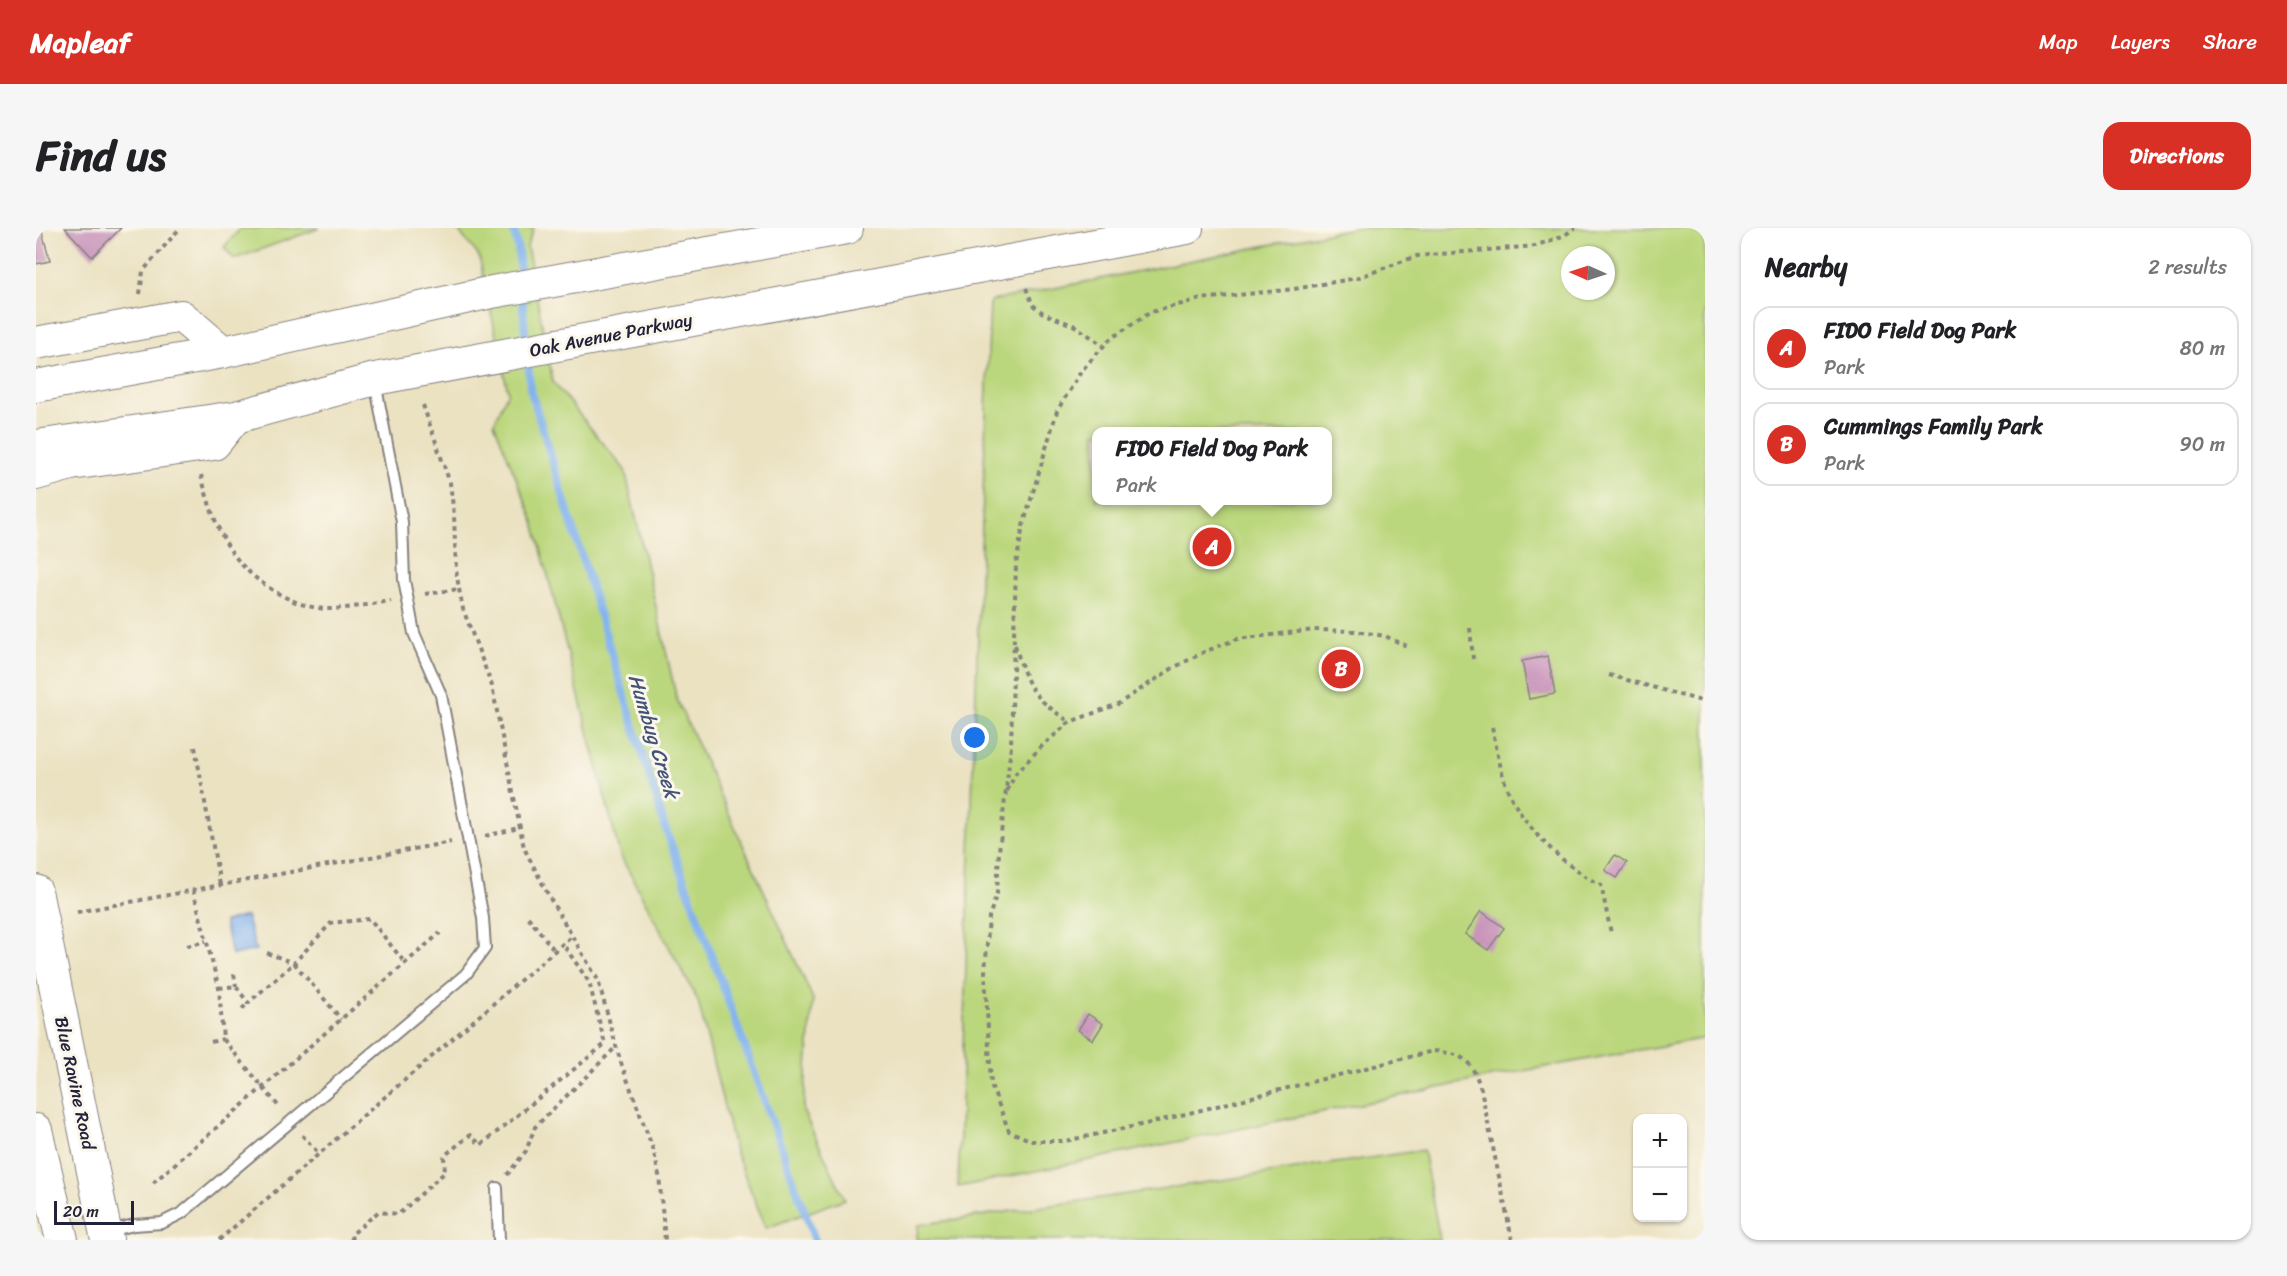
<!DOCTYPE html>
<meta charset="utf-8">
<style>
:root{--surface:#fff;--page:#f6f6f6;--text:#202124;--muted:#757577;--line:#e0e0e0;--accent:#d93025}
body{margin:0;font-family:Sriracha,sans-serif;background:var(--page);color:var(--text)}
.controls{position:absolute;right:18px;bottom:18px;display:grid;overflow:hidden;border-radius:12px;box-shadow:0 2px 4px #0004}
.controls button{width:54px;height:54px;display:grid;place-items:center;padding:0;border:0;border-bottom:2px solid var(--line);background:var(--surface);color:var(--text);font:30px sans-serif}
.compass{position:absolute;left:1525px;top:18px;width:54px;height:54px;border-radius:50%;background:var(--surface);box-shadow:0 2px 4px #0004;rotate:273deg}
.scale{position:absolute;left:18px;bottom:15px;width:80px;box-sizing:border-box;padding-left:6px;border:3px solid #22223b;border-top:0;font-size:16px;line-height:21px;white-space:nowrap;color:#22223b;-webkit-text-stroke:4px #fbf7ec;paint-order:stroke}
.you{position:absolute;left:939px;top:510px;width:21px;height:21px;margin:-15px;border:4px solid #fff;border-radius:50%;background:#1a73e8;box-shadow:0 0 0 9px #1a73e833}
.badge{display:grid;place-items:center;width:39px;height:39px;border-radius:50%;background:var(--accent);color:#fff;font-size:20px;font-weight:700}
.pin{position:absolute;translate:-50% -50%;border:3px solid #fff;box-shadow:0 2px 6px #0006}
.popup{position:absolute;left:1056px;top:199px;width:240px;height:78px;box-sizing:border-box;display:grid;place-content:center;border-radius:12px;background:var(--surface);filter:drop-shadow(0 2px 4px #0005);font-size:20px;white-space:nowrap;color:var(--muted)}
.popup b{font-size:22px;color:var(--text)}
.popup::after{content:'';position:absolute;left:50%;top:100%;margin-left:-12px;border:12px solid transparent;border-top-color:var(--surface)}
.list{margin:0;padding:0;list-style:none}
h2{display:flex;justify-content:space-between;align-items:center;height:78px;margin:0;padding:0 24px;font-size:26px}
h2 small{font-size:20px;font-weight:400;color:var(--muted)}
.list li{display:grid;grid-template-columns:39px 1fr auto;gap:18px;align-items:center;box-sizing:border-box;height:84px;margin:0 12px 12px;padding:0 12px;border:2px solid var(--line);border-radius:18px}
.list b{display:block;font-size:22px;white-space:nowrap}
.list p{margin:0;font-size:20px;white-space:nowrap;color:var(--muted)}
.list em{font-size:20px;font-style:normal;color:var(--muted)}
.map{position:relative;flex:none;width:1669px;height:1012px;overflow:hidden;border-radius:18px}
header{display:flex;align-items:center;gap:36px;box-sizing:border-box;height:84px;padding:0 30px;background:var(--accent);color:#fff}
header strong{font-size:28px}
nav{display:flex;gap:33px;margin-inline-start:auto;font-size:21px}
.intro{display:flex;align-items:center;justify-content:space-between;box-sizing:border-box;height:144px;padding:0 36px}
h1{margin:0;font-size:42px}
.button{padding:15px 27px;border-radius:18px;background:var(--accent);color:#fff;font-size:21px;font-weight:700}
main{display:flex;gap:36px;padding:0 36px}
aside{flex:1;background:var(--surface);border-radius:18px;box-shadow:0 2px 4px #0004}
.map>svg:first-child{display:block}
.green{fill:#bbd77d;stroke:#6e7c5c;stroke-width:1.5;fill-rule:evenodd}
.water{fill:#82b2ed;stroke:#526a94;stroke-width:1.5}
.lines{fill:none;stroke-linecap:round;stroke-linejoin:round}
.stream{stroke:#82b2ed;stroke-width:8}
.building{fill:#c995bb}
.service-casing{stroke:#86827e;stroke-width:14}
.secondary-casing{stroke:#86827e;stroke-width:34}
.path{stroke:#86827e;stroke-width:4;stroke-dasharray:4.5 4.5;stroke-linecap:butt}
.service{stroke:#fff;stroke-width:10}
.secondary{stroke:#fff;stroke-width:32}
.labels{text-anchor:middle;stroke-width:6;stroke-linejoin:round;paint-order:stroke}
.street-label{font-size:18px;fill:#22223b;stroke:#fbf7ec}
.water-label{font-size:20px;font-style:italic;fill:#445479;stroke:#fbf7ec}
</style>
<header>
<strong>Mapleaf</strong>
<nav><a>Map</a><a>Layers</a><a>Share</a></nav>
</header>
<div class="intro"><h1>Find us</h1><a class="button">Directions</a></div>
<main>
<div class="map">
<svg width="1669" height="1012" viewBox="0 0 1669 1012">
<rect width="100%" height="100%" fill="#fbf7ec"/>
<filter id="ink" filterUnits="userSpaceOnUse"><feTurbulence type="fractalNoise" baseFrequency=".0167" numOctaves="2"/><feDisplacementMap in="SourceGraphic" scale="12" xChannelSelector="R" yChannelSelector="G"/><feConvolveMatrix kernelMatrix="1 2 1 2 8 2 1 2 1" color-interpolation-filters="sRGB"/></filter>
<filter id="wash" filterUnits="userSpaceOnUse"><feTurbulence type="fractalNoise" baseFrequency=".008" numOctaves="4" result="noise"/><feDisplacementMap in="SourceGraphic" scale="24" xChannelSelector="R" yChannelSelector="G"/><feGaussianBlur stdDeviation="1.35" result="paint"/><feColorMatrix in="noise" values="0 0 0 0 0 0 0 0 0 0 0 0 0 0 0 0 0 1.4 0 .05"/><feComposite in="paint" operator="in"/></filter>
<g filter="url(#wash)">
<rect width="100%" height="100%" fill="#ebe2c2"/>
<path class="green" d="M 205,0 L 284,0 L 198,31 L 188,19 Z
M 420,0 L 498,0 L 491,18 L 517,154 L 589,242 L 641,472 L 777,771 L 767,883 L 809,971 L 730,1000 L 699,923 L 662,773 L 584,627 L 498,294 L 458,195 L 472,164 L 443,28 Z
M 1317,0 L 1669,0 L 1669,810 L 1455,849 L 922,959 L 954,73 ZM 1534,27 L 1570,27 L 1570,63 L 1534,63 ZM 1060,204 L 1292,204 L 1292,272 L 1060,272 Z
M 1387,922 L 1404,1012 L 881,1012 L 882,997 Z"/>
<path class="water" d="M 210,688 L 220,722 L 196,727 L 188,694 Z"/>
<g class="lines">
<path class="stream" d="M 477,0 L 482,20 L 485,53
M 486,66 L 490,116
M 492,128 L 494,160 L 629,599 L 779,1012"/>
</g>
<g id="blocks">
<path class="building" d="M 0,0 L 5,0 L 14,33 L 0,36 Z
M 29,0 L 85,0 L 56,29 Z
M 1512,428 L 1519,466 L 1493,471 L 1486,433 Z
M 1579,627 L 1591,635 L 1581,650 L 1569,642 Z
M 1445,683 L 1468,700 L 1452,722 L 1429,706 Z
M 1052,786 L 1067,796 L 1057,812 L 1042,802 Z"/>
</g>
</g>
<g filter="url(#ink)">
<use href="#blocks" fill-opacity="0" stroke="#86827e" stroke-width="1.5"/>
<g class="lines">
<defs>
<path id="service" d="M 461,960 L 463,1012
M 73,1003 L 98,997 L 126,995 L 146,985 L 430,746 L 449,720 L 447,690 L 405,467 L 378,405 L 368,352 L 366,294 L 339,154"/>
<path id="secondary" d="M 0,115 L 145,88 L 187,124
M 0,158 L 187,124 L 456,64 L 811,0
M 0,218 L 200,189 L 339,151 L 1151,0
M 0,246 L 35,236 L 178,216 L 200,189
M 0,663 L 71,1012
M 0,902 L 26,1012"/>
</defs>
<use href="#service" class="service-casing"/>
<use href="#secondary" class="secondary-casing"/>
<path class="path" d="M 990,60 L 997,77 L 1007,85 L 1039,98 L 1068,118
M 104,66 L 107,43 L 144,0
M 387,177 L 414,255 L 418,287 L 420,342 L 423,361 L 427,381 L 456,458 L 488,620 L 516,674 L 562,752 L 584,832 L 617,921 L 623,947 L 629,1012
M 165,247 C 178,296 191,333 235,361 C 252,372 271,380 291,381 C 312,381 334,376 355,373
M 389,366 L 423,361
M 1434,400 L 1437,431
M 979,417 C 992,460 996,469 1034,494
M 1573,447 L 1669,474
M 1456,499 C 1460,517 1463,536 1469,554 C 1482,595 1527,638 1565,657 L 1575,705
M 159,519 L 184,657
M 971,563 L 980,545 L 1007,517 L 1034,494 L 1082,476 L 1137,440 L 1168,424 L 1201,411 L 1278,402 L 1319,403 L 1349,408 L 1373,419
M 449,608 L 483,600
M 157,662 L 183,760 L 187,811 L 244,880
M 41,684 L 415,614
M 492,689 L 519,723
M 151,718 L 170,713
M 231,725 L 258,735 L 295,695 L 334,691 L 369,735
M 198,746 L 200,758
M 183,760 L 200,758 L 212,775 L 258,735 L 305,791
M 206,781 L 212,775
M 175,814 L 187,811
M 266,907 L 283,926
M 471,947 L 490,923 L 499,899 L 580,819
M 117,955 L 404,705
M 183,1012 L 537,707
M 316,1012 L 315,1007 L 342,984 L 363,986 L 409,944 L 408,928 L 434,907 L 445,917 L 569,816 L 553,754 L 527,716
M 1476,1012 L 1445,861 C 1435,831 1428,826 1397,823 L 1114,895 L 1029,913 L 996,913 L 973,903 L 955,857 L 949,745 L 953,689 L 961,665 L 963,623 L 975,518 L 980,336 L 987,298 L 1021,183 L 1046,142 L 1074,111 L 1115,84 L 1165,71 L 1258,61 L 1321,50 L 1381,28 L 1499,18 L 1529,7 L 1539,0"/>
<use href="#service" class="service"/>
<use href="#secondary" class="secondary"/>
</g>
</g>
<g class="labels">
<g class="street-label">
<text transform="translate(575 107) rotate(-11)" y="6">Oak Avenue Parkway</text>
<text transform="translate(39 855) rotate(78)" y="6">Blue Ravine Road</text>
</g>
<g class="water-label">
<text transform="translate(618 508) rotate(73)" y="7">Humbug Creek</text>
</g>
</g>
</svg>
<div class="controls">
<button>+</button>
<button>−</button>
</div>
<svg class="compass" viewBox="-18 -18 36 36"><path d="M0-13l5 13h-10z" fill="#e53935"/><path d="M0 13l5-13h-10z" fill="#757577"/></svg>
<div class="scale">20 m</div>
<div class="you"></div>
<div class="pin badge" style="left:1176px;top:319px">A</div>
<div class="popup"><b>FIDO Field Dog Park</b>Park</div>
<div class="pin badge" style="left:1305px;top:441px">B</div>
</div>
<aside>
<h2>Nearby<small>2 results</small></h2>
<ul class="list">
<li><span class="badge">A</span><div><b>FIDO Field Dog Park</b><p>Park</p></div><em>80 m</em></li>
<li><span class="badge">B</span><div><b>Cummings Family Park</b><p>Park</p></div><em>90 m</em></li>
</ul>
</aside>
</main>
